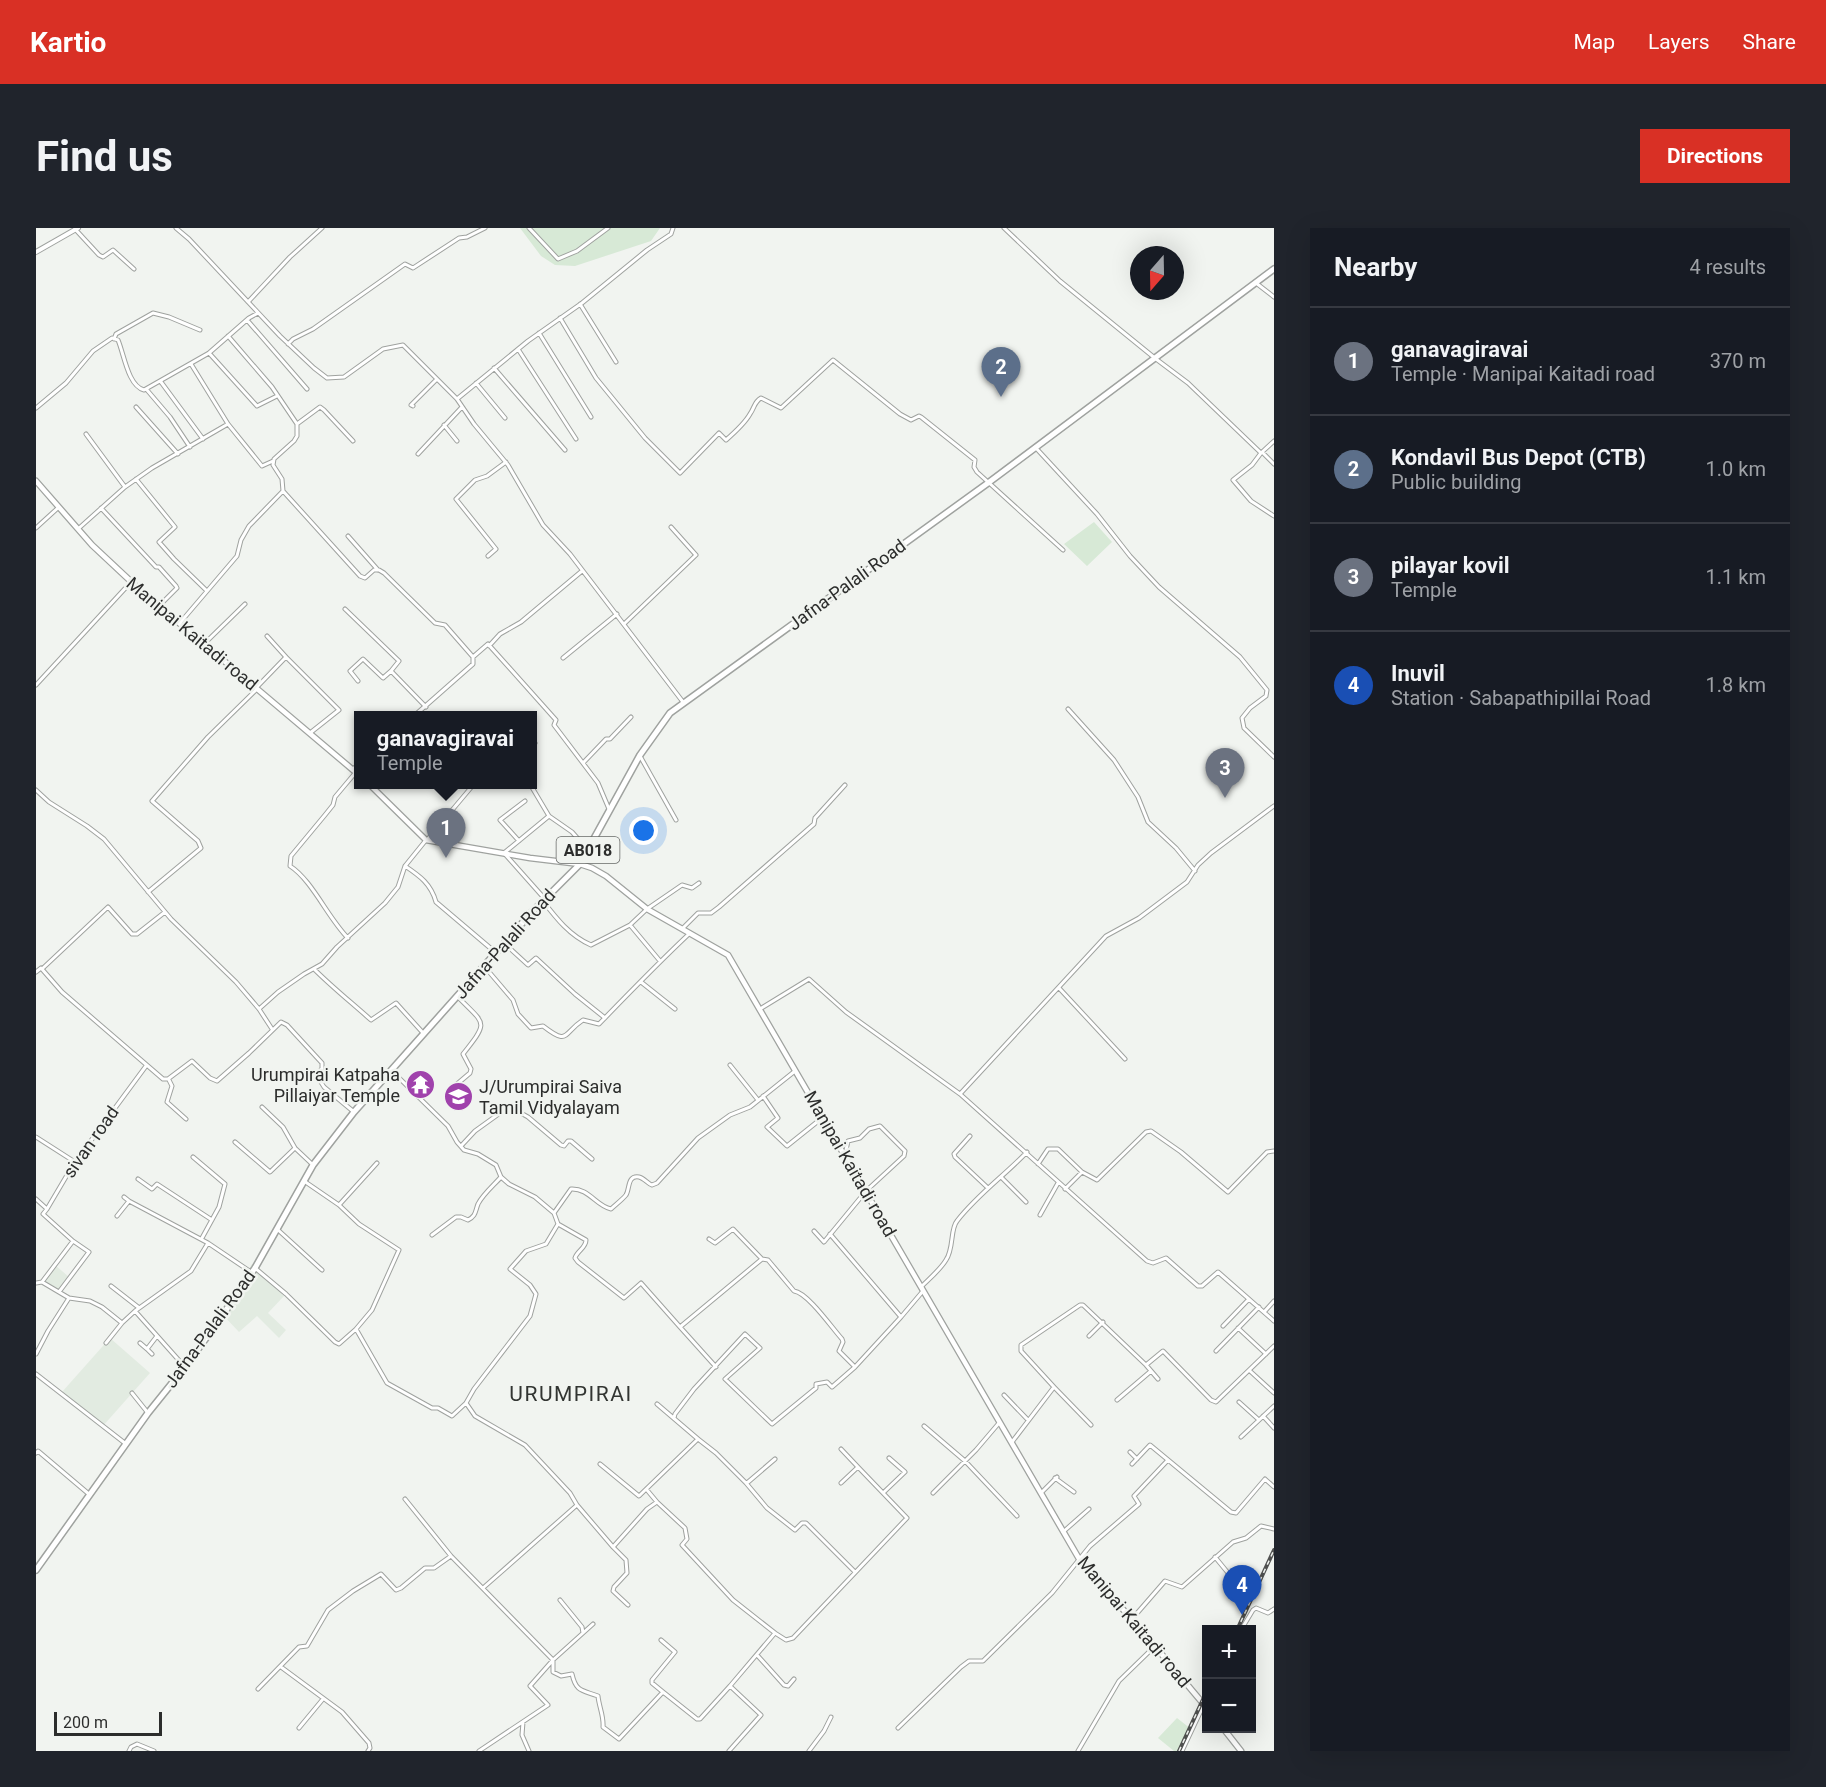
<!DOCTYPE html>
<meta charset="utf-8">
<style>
:root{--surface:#171b24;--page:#20242c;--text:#f1f3f6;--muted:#9ea1a6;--line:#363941;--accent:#d93025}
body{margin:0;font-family:Roboto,sans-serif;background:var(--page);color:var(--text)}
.controls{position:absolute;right:18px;bottom:18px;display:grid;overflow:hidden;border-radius:0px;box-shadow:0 6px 24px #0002}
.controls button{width:54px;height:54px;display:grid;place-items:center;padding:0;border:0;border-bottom:2px solid var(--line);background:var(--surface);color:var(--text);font:30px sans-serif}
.compass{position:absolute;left:1094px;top:18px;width:54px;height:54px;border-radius:50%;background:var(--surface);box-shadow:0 6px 24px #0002;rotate:200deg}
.scale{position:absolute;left:18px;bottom:15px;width:108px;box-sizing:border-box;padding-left:6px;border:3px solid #2c2d2c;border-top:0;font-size:16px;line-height:21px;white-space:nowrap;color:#2c2d2c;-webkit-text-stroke:4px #f1f4f0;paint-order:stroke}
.you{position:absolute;left:608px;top:603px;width:21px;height:21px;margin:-15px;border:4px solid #fff;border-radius:50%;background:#1a73e8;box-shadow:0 0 0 9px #1a73e833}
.badge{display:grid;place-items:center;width:39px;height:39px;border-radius:50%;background:var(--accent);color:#fff;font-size:20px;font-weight:700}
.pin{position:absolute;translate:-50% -50px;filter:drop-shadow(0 2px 3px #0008)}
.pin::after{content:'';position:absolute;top:32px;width:21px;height:18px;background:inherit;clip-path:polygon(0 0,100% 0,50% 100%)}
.popup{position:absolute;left:318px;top:483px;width:183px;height:78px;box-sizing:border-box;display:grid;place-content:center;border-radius:0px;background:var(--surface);filter:drop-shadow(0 2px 4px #0005);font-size:20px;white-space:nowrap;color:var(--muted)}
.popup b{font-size:22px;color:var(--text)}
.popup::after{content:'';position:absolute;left:50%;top:100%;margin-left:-12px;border:12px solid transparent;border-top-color:var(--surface)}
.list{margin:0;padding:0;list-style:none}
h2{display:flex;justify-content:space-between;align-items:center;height:78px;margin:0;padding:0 24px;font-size:26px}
h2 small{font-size:20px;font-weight:400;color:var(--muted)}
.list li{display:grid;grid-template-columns:39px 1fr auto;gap:18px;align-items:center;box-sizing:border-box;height:108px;padding:0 24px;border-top:2px solid var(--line)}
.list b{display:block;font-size:22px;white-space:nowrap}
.list p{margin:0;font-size:20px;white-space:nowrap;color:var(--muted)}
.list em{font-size:20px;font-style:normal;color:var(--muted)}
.map{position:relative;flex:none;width:1238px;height:1523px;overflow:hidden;border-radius:0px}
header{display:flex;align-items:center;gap:36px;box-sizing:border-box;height:84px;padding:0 30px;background:var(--accent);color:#fff}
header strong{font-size:28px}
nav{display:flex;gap:33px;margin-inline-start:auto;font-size:21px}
.intro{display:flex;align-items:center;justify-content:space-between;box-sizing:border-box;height:144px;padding:0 36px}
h1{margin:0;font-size:42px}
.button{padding:15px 27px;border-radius:0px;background:var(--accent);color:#fff;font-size:21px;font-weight:700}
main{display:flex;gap:36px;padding:0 36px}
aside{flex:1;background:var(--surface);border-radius:0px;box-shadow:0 6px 24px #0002}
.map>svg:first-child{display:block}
.built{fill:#e2ebe1}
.green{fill:#d7e9d6}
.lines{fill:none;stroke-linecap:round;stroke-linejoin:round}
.minor-casing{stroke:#9fa29f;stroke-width:5}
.tertiary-casing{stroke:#9fa29f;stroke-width:6}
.secondary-casing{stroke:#9fa29f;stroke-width:7}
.primary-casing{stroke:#9fa29f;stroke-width:8}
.minor{stroke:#fff;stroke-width:3}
.tertiary{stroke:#fff;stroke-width:4}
.secondary{stroke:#fff;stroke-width:4.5}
.primary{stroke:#fff;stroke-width:5}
.rail-casing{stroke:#505150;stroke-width:4}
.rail{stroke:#f1f4f0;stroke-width:1.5;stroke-dasharray:4.5;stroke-linecap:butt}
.labels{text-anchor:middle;stroke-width:5;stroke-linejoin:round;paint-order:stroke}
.shield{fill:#f1f4f0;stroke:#676967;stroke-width:1.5}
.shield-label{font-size:16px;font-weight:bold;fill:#2c2d2c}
.street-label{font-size:18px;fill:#2c2d2c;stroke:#f1f4f0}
.poi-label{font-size:18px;fill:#2c2d2c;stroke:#f1f4f0;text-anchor:end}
.quarter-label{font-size:21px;letter-spacing:1.5px;fill:#323532;stroke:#f1f4f0}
</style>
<header>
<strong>Kartio</strong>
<nav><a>Map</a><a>Layers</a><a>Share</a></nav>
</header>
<div class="intro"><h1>Find us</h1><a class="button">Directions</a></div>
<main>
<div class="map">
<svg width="1238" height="1523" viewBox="0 0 1238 1523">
<rect width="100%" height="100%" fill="#f1f4f0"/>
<path class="built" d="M 216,1036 L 248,1068 L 232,1085 L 250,1102 L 243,1110 L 221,1088 L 203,1104 L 185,1085 Z
M 19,1037 L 33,1049 L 23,1064 L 6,1054 Z
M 74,1110 L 114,1145 L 66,1199 L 26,1164 Z"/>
<path class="green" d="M 484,0 L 624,0 L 615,13 L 539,38 L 519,37 L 505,28 Z
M 1058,294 L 1076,314 L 1051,338 L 1028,316 Z
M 1141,1490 L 1155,1501 L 1144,1523 L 1138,1523 L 1122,1510 Z"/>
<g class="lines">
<defs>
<path id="minor" d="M 140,0 L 153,11 L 244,108 L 278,140 L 291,150 L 308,149 L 347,121 L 367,117 L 421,171 L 438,196 L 472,237 L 507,297 L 534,326 L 647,474
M 493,0 L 522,31 L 541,23 L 572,0
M 968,0 L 1024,53 L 1120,131 L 1152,155 L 1225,225 L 1238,213
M 39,1 L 63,27 L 67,29 L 77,22 L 98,41
M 1220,55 L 1238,69
M 212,74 L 254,29 L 286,0
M 544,76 L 580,134
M 524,90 L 560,150 L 609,210 L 644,245 L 683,205 L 690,212 C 698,205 709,195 714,186 C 719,179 718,174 725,170 L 745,180 L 797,132 L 864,186 L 875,192 L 883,188 L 885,189 L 939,232 L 938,239 L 941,244 L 1027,322
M 211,92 L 271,161
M 503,105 L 555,189
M 192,108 L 236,159 L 261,196
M 78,111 L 80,106 L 117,85 L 133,89 L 164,102
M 252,116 L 257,111 L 277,101 L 369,36 L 377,40 L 423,10 L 431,9 L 449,0
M 482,121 L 540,211
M 173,125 L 221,178 L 241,168
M 155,136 L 192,196 L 226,238 L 237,233
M 458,140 L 529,222
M 125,154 L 167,211
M 440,155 L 469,190
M 111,162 L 134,189 L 154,219
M 421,171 L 492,113 L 546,75 L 611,22 L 635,6 L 637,0
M 377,178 L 375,177 L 401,151
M 100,179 L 142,226
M 0,180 L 30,155 L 57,123 L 76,110 L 82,112 C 88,126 92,158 108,162 L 173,125 L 213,90 L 222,85
M 408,197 L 421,213
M 50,206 L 89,259
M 999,219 L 1061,286 L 1094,328 L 1123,359 L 1204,429 L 1231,462 L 1230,468 L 1214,480 L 1206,490 L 1208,500 L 1238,529
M 1226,224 L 1238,236
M 1225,225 L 1216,237 L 1197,252 L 1215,273 L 1238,288
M 382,226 L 426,179
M 100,251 L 139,299 L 123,314 L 138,331 L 171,363
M 247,263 L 246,251 L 237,237 L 238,231 L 258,213 L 261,208 L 261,196 L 284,179 L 288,182 L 317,213
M 65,280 L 120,339 L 123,339 L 140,358 L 141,360 L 124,377
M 0,300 L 23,279
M 42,301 L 89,259 L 116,240 L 192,196
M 312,308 L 342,342
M 452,328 L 460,321 L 420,271 L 439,252 L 451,248 L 470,234
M 309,381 L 363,433 L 355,443 L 390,479
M 143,396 L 201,328 L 205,312 L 213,298 L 247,263 L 324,348 L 329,350 L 338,342 L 343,342 L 348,345 L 399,395 L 409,397 L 437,429
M 588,396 L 660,327 L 635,299
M 168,416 L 209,376
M 453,418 L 464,406 L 485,394 L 546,343
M 250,429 L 303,482 L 274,505
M 527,430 L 581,386
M 322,453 L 314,443 L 327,431 L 347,450 L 355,443
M 0,457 L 95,354
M 220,460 L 250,429 L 231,408
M 1032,481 L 1078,532 L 1102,569 L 1112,594 L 1140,620 L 1159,643
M 378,488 L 437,436 L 437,429 L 452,416 L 520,492 L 518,497 L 562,555 L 573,581
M 497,517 L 499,515
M 604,528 L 640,592
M 547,535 L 570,511 L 574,511 L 595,489
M 317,541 L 323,536
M 494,556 L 513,588 L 536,604 L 551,621
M 0,562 L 13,574 L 51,598 L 68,611 L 135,691 L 200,754 L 223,781 L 236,801
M 391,612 L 438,556
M 483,613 L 464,592 L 489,573
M 369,638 C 384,648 395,656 400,674 L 459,724
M 112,664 L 165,620 L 162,613 L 116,573 L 172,509 L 221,461
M 508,670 L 468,625 L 513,588
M 507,673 C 520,690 534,708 555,717 L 594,697 L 611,681 L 646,657 L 656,660 L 663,655
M 594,697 L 624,733
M 646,701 L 662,685 L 675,685 L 683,679 L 778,596 L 779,590 L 809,557
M 312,710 C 292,690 276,652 254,638 L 255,628 L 289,587 L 297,577 L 299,569 L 320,544
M 469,716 L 492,737 L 500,730 L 539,766 L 569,790
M 448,738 L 477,772 L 482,786 L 495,800 L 507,798 C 533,818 526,806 547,792 L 563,796 C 593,765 622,735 654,705
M 6,741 L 72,679 L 96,706 L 101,706 L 129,684
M 278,741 C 296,759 316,775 335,792 L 360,775 L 388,806
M 0,744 L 5,740 L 26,764 L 127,851 L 132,851 L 156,833 L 174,850 L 181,853 L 213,825 L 245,794 L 251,797 L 286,835 L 286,840 L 281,848 L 288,859 L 318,884
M 605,754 L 639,781
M 1023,760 L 1089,831
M 223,781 L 242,764 L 268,746 L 286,736 L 301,719 L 349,675 L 362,659 L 369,638 L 390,612
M 724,781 L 773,751 L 810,784 L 924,866 L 1070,708 L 1103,690 L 1151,654 L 1162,637 L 1175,625 L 1238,578
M 694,837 L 722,872
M 133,852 L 136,858 L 131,874 L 150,891
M 414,862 L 434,845 L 435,841 L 427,826 C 454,792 449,797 421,768
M 924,866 L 1111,1033 L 1117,1035 L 1130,1030 L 1162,1058 L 1166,1058 L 1182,1044 L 1238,1093
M 727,868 L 742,890 L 731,899 L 751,918 L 786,890
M 226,879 L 247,899 L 259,920 L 277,937
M 934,908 L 918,926 L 919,929 L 952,960
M 0,909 L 39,934
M 199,914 L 234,944 L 259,920
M 425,918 L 439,903 L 471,880 L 474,879 L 492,889 L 525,917 L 528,918 L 532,913 L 535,913 L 556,931
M 157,929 L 189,956 L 183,979 L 166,1010
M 1002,936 L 1012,921 L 1022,921 L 1046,944 L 1061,952 L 1110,904 L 1115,903 L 1145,924 L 1192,964 L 1231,924 L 1238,923
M 966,950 L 990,974
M 102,951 L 116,961 L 121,956 L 176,992
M 268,953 L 303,977 L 323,996 L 363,1022 L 336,1082 L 320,1101
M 1029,961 L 1046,944
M 88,969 L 93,973
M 0,971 L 11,981 L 37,937 L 110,838
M 303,977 L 341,935
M 518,985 L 535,961 C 553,960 560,978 575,981 C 579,977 586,972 590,967 C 594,961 591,947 603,949 C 608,950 612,956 616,957 L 621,955 L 662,910 L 694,887 L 714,879 L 759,843
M 1004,987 L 1022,955
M 81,988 L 93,973 L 172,1015
M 522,996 L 550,1012 C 550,1020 541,1023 539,1030 L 542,1034 L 588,1070 L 605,1055 L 644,1099
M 241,1001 L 286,1042
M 778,1003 L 788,1014 L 830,963 L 868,928 L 869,923 L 844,898 L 833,901 L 824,910 L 812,913 L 809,927
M 794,1006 L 865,1089 L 887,1063
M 396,1007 L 420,989 L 425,989 L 432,992 C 440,988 439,984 442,976 C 447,966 458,957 465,949
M 673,1011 L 679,1015 L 697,1001 L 726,1031
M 219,1040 L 250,1066 L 299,1114 L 303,1116 L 320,1101 L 351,1155 L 396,1180 L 402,1180 L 416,1188 L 430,1175 L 438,1161 L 494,1088 L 500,1066 L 494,1057 L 474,1041 L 490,1023 L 510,1016 L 522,996 L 518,985 L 499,969 L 473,956 L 465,949 L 460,937 L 442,926 L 428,922 L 421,914 L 412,898 L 355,842
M 6,1054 L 37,1013 L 7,986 L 11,981
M 0,1055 L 6,1054 L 33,1070 L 54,1073 L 66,1079 L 86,1095 L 99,1083
M 75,1058 L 102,1079
M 885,1059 C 893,1051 904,1042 910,1032 C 918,1021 914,1001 921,993 C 941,967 968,948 991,924
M 23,1064 L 53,1024 L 37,1013
M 1229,1083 L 1238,1073
M 1187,1098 L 1213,1071
M 1202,1100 L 1230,1126
M 1053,1108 L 1067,1094
M 70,1115 L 86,1095
M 104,1115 L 111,1121 L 121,1108
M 111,1121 L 116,1126
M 1180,1123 L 1223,1079
M 0,1126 L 12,1103 L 33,1070
M 1110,1137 L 1127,1123 L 1175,1172 L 1180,1174 L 1238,1118
M 148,1138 L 99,1083 L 155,1043 L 172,1015 L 215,1044
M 680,1139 L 644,1099 L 726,1031 L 732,1032 L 758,1063 C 772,1065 796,1100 806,1111 L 807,1114 L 803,1123 L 819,1139
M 1214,1143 L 1238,1165
M 0,1146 L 90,1216
M 1018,1159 L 1055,1197
M 96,1165 L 112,1185
M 968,1167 L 992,1192
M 1081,1172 L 1115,1143
M 1203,1174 L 1223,1192
M 430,1175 L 439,1188 L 489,1217 L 534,1265 L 541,1277 L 447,1360
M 621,1176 L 662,1211
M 1227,1188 L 1238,1200
M 638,1190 L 639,1186 L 658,1161 L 709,1106 L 724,1120 L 689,1151 L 736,1196 L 780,1160 L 780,1156 L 791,1154 L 796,1159 L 819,1139 L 865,1089
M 888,1198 L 929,1233 L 981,1288
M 1205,1209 L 1238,1178
M 976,1214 L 1018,1159 L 985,1123 L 985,1117 L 1044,1077 L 1047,1077 L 1110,1137 L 1122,1151
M 805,1221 L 822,1239
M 1094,1224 L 1101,1231
M 0,1225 L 2,1223 L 54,1267
M 564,1236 L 603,1268 L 662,1211 L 680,1225 L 710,1255 L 731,1280 L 759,1302 L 766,1295 L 770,1295 L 819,1344
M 1096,1236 L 1114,1217 L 1195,1284 L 1200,1285 L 1229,1251 L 1238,1259
M 1019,1250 L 1038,1264
M 711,1255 L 739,1231
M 805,1255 L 822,1239 L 847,1265
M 611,1262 L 621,1274
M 897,1265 L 940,1222 L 963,1195
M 1005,1265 L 1021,1249
M 369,1271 L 415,1328 L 517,1432 L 517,1444 L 525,1448 L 536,1446 C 540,1464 546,1462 562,1468 C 563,1479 568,1488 567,1499 L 583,1511 L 627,1464 L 616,1455 L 616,1452 L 639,1424 L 625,1412
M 541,1277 L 577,1319 L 611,1281 L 621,1274 L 649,1300 L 651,1311 L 646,1317 L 697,1372 L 739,1405
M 1027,1304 L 1053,1281
M 577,1319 L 590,1332 L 591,1345 L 578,1359 L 577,1363 L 592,1377
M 1179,1329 L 1206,1362
M 1096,1391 L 1129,1353 L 1146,1359 L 1197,1314 L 1210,1310 L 1225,1298 L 1238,1301
M 1205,1402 L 1217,1382 L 1220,1380 L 1232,1385 L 1238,1381
M 547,1405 L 557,1396
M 721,1427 L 748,1457 L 752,1458 L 758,1451
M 245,1439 L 306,1484 L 333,1515 L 334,1520 L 332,1523
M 222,1461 L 263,1419 L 271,1418 L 292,1382 L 317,1363 L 345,1346 L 360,1362 L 365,1360 L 389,1340 L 398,1340 L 415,1328
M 627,1464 L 661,1491 L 664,1491 L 694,1458
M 487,1494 L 486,1507 L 493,1523
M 263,1500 L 287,1471
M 862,1500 L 925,1439 L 933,1433 L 947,1433 L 1016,1365 L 1054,1318 L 1103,1276 L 1098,1268 L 1132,1232
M 93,1523 L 95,1519 L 101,1516 L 118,1523
M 443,1523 L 512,1477 L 494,1458 L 517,1432 L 547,1405 L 546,1399 L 524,1372
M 693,1523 L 725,1487 L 694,1458 L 739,1405 L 750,1412 L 757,1410 L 871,1290 L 847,1265 L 869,1244 L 853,1230
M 773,1523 L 788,1503 L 795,1489
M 1042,1523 L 1083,1453 L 1119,1418
M 1146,1523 L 1170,1472"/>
<path id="tertiary" d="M 0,24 L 42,0"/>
<path id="secondary" d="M 0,253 L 56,317 L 103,361 L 323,547
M 333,556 L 390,612 L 494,630 L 544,636 L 556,640 L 570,648 L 611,681 L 692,727 L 1049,1341 L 1096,1391 L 1170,1479
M 1187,1500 L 1205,1523"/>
<path id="primary" d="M 0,1342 L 112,1185 L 149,1139 L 186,1088 L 219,1040 L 277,937 L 318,884 L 497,683 L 544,636 L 604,527 L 634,485 L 952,255 L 1238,41"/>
</defs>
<use href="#minor" class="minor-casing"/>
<use href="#tertiary" class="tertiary-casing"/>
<use href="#secondary" class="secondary-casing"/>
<use href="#primary" class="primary-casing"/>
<use href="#minor" class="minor"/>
<use href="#tertiary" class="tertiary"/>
<use href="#secondary" class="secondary"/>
<use href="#primary" class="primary"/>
<defs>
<path id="rail" d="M 1201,1402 L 1238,1322
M 1143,1523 L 1170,1465"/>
</defs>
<use href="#rail" class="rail-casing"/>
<use href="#rail" class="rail"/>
</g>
<defs>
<symbol id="temple-disc" viewBox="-11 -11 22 22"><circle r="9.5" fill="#a042ac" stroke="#f1f4f0"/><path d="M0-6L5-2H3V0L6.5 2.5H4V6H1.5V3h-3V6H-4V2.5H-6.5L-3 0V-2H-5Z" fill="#fff"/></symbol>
<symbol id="school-disc" viewBox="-11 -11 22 22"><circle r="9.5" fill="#a042ac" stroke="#f1f4f0"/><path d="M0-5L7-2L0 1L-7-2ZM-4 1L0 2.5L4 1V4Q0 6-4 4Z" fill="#fff"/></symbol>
</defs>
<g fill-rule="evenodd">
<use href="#temple-disc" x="368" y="840" width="33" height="33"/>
<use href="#school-disc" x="406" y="852" width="33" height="33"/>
</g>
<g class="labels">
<rect class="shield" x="520.5" y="609" width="63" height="26" rx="4.5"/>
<g class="shield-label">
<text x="552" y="628">AB018</text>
</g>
<g class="street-label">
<text transform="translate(811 357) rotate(-36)" y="6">Jafna-Palali Road</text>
<text transform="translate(156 406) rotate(40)" y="6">Manipai Kaitadi road</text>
<text transform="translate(469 716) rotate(-48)" y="6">Jafna-Palali Road</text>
<text transform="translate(55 914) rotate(-55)" y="6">sivan road</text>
<text transform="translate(814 936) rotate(60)" y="6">Manipai Kaitadi road</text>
<text transform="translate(174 1101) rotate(-54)" y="6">Jafna-Palali Road</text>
<text transform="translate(1098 1394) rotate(50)" y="6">Manipai Kaitadi road</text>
</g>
<g class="poi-label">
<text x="364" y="853">Urumpirai Katpaha<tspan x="364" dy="21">Pillaiyar Temple</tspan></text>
<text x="443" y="865" text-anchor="start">J/Urumpirai Saiva<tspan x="443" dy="21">Tamil Vidyalayam</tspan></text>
</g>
<g class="quarter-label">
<text x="535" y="1173">URUMPIRAI</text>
</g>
</g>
</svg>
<div class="controls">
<button>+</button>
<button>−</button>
</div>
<svg class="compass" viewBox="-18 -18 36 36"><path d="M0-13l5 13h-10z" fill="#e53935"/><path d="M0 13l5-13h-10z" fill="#9ea1a6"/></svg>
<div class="scale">200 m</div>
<div class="you"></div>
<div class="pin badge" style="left:410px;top:630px;background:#6b7280">1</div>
<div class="popup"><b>ganavagiravai</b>Temple</div>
<div class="pin badge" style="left:965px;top:169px;background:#5c6f8a">2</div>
<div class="pin badge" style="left:1189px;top:570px;background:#6b7280">3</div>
<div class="pin badge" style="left:1206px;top:1387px;background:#1a4fb4">4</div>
</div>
<aside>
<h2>Nearby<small>4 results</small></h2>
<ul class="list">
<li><span class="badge" style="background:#6b7280">1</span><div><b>ganavagiravai</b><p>Temple · Manipai Kaitadi road</p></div><em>370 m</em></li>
<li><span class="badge" style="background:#5c6f8a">2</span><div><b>Kondavil Bus Depot (CTB)</b><p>Public building</p></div><em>1.0 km</em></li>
<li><span class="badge" style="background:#6b7280">3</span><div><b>pilayar kovil</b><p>Temple</p></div><em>1.1 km</em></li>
<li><span class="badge" style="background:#1a4fb4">4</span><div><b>Inuvil</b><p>Station · Sabapathipillai Road</p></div><em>1.8 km</em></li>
</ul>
</aside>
</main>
